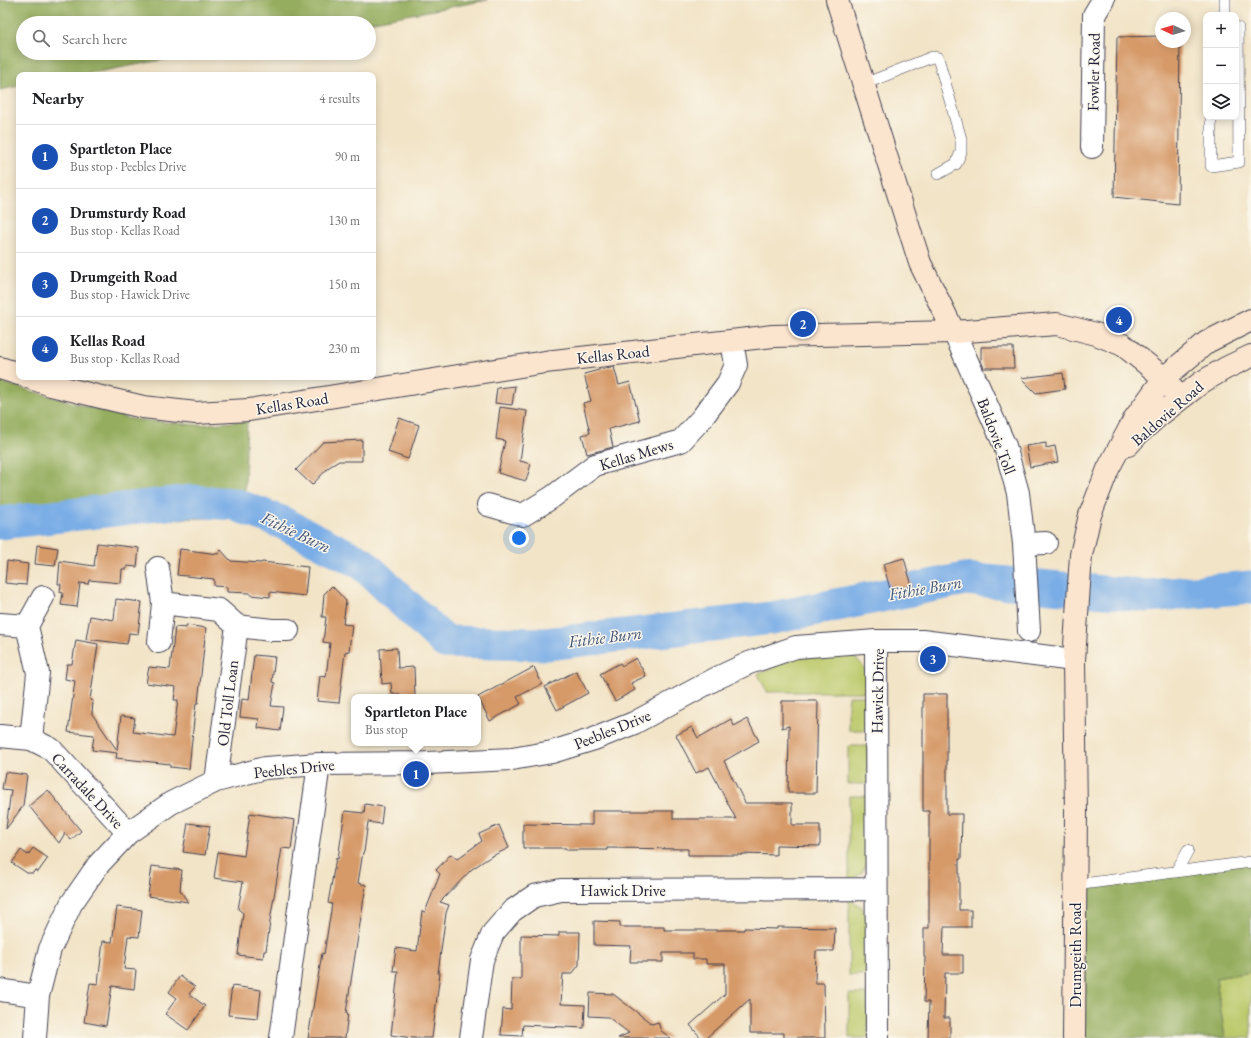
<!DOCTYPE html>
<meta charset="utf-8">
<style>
:root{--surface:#fff;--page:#f2f2f2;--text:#202124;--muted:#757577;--line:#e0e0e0;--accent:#1f6fb2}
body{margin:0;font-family:"EB Garamond",serif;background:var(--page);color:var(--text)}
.controls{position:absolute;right:12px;top:12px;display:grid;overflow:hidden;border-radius:8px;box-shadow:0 2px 10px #0003}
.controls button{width:36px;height:36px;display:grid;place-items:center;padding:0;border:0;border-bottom:1px solid var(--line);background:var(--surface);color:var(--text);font:20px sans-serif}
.compass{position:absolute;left:1155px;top:12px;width:36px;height:36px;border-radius:50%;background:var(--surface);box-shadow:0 2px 10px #0003;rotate:274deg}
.you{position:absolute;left:519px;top:538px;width:14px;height:14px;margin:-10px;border:3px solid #fff;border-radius:50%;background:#1a73e8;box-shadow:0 0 0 6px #1a73e833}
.badge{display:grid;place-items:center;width:26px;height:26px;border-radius:50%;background:var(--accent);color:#fff;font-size:13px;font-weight:700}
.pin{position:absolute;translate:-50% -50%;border:2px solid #fff;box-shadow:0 1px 4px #0006}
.popup{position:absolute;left:351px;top:694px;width:130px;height:52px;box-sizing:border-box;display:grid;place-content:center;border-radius:8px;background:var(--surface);filter:drop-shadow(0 1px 3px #0005);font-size:13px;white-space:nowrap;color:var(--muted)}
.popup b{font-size:15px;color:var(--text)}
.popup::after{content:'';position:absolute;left:50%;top:100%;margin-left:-8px;border:8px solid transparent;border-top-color:var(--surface)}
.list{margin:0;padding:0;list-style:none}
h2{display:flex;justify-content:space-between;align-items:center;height:52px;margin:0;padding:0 16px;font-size:17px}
h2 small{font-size:13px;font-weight:400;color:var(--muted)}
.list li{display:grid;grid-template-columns:26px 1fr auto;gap:12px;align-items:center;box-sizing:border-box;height:64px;padding:0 16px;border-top:1px solid var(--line)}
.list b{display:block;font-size:15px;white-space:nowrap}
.list p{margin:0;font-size:13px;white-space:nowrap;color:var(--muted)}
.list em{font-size:13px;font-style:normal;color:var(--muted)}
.icon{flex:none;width:22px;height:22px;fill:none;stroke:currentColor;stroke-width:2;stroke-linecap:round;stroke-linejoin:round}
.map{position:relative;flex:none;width:1251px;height:1038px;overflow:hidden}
.search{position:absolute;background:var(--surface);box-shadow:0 2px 10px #0003;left:16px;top:16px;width:360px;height:44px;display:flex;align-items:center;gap:10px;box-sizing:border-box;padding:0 14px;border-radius:22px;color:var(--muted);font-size:15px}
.panel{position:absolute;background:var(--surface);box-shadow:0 2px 10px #0003;left:16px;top:72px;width:360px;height:308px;border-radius:8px}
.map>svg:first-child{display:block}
.green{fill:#bcc96a;stroke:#6f7652}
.forest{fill:#95ad5e;stroke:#5c684c}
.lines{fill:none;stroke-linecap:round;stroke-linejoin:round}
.river{stroke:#7aade6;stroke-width:33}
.building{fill:#d69967}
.service-casing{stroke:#413f50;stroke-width:12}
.minor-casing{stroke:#413f50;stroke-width:24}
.secondary-casing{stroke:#413f50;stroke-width:24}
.service{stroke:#fff;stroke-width:11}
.minor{stroke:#fff;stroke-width:22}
.secondary{stroke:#fbe5cf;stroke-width:22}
.labels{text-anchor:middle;stroke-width:3;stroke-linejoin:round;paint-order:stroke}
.street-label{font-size:16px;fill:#22223b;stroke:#fbf7ec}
.water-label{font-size:17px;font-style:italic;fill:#415377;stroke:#fbf7ec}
</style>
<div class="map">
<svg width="1251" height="1038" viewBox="0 0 1251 1038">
<rect width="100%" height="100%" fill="#fbf7ec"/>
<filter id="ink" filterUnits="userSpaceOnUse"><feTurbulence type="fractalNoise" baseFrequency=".025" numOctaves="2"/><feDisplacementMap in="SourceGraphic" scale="8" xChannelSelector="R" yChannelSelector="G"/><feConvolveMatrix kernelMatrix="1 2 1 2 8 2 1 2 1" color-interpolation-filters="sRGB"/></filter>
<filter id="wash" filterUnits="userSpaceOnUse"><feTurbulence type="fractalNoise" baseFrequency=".012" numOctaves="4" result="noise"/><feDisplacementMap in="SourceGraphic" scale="16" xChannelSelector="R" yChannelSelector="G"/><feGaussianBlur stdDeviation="0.9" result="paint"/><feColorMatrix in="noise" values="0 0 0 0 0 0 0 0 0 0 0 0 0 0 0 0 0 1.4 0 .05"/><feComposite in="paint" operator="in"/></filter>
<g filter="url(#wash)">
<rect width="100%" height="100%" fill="#f2e4c7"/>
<path class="green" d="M 850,654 C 867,667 868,671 868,692 L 767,692 L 758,674 L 797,657 Z
M 848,696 L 868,696 L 868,730 L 848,730 Z
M 848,746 L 868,746 L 868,784 L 848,784 Z
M 849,796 L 868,796 L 868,859 L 862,873 L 849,881 Z
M 849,899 L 862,907 L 868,921 L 868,975 L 849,975 Z
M 1251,972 L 1251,1038 L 1225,1038 L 1216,978 Z
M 849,994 L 868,994 L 868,1038 L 849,1038 Z"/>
<path class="forest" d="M 0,0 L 488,0 L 363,23 L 23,23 L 23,53 L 200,53 L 81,75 L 19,75 L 19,86 L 0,90 Z
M 0,382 L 130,419 L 198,425 L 247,421 L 244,517 L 99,521 L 0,532 Z
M 1251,862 L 1251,972 L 1216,978 L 1225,1038 L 1073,1038 L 1075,885 Z"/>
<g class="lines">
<path class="river" d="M 0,523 L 192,501 L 234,504 L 281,522 L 362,563 L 445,642 L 546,644 L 772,618 L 965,579 L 1147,596 L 1251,587"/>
</g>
<g id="blocks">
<path class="building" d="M 1161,36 L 1161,42 L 1180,42 L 1178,204 L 1114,197 L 1117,37 Z
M 981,347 L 1013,347 L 1014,368 L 984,368 L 981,361 Z
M 610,367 L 614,367 L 619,385 L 630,382 L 640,421 L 609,429 L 613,447 L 587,454 L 582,435 L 590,433 L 583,403 L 591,401 L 584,374 Z
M 1063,373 L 1065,389 L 1036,393 L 1021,378 Z
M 515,386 L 512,405 L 495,403 L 497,388 Z
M 500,407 L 527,411 L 520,461 L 531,464 L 526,481 L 498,473 L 505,441 L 496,439 Z
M 399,418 L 419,425 L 408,459 L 388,452 Z
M 362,440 L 362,461 L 339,461 L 329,467 L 312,485 L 296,470 L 323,442 Z
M 1046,443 L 1046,448 L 1055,446 L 1058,462 L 1030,467 L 1026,446 Z
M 97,543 L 139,548 L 137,567 L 127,566 L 127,569 L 122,569 L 121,583 L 89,580 L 88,584 L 80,583 L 77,607 L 61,605 L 63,593 L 60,592 L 61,584 L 58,584 L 60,561 L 94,566 Z
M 37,545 L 58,548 L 55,566 L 35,564 Z
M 180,549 L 218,554 L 221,550 L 231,561 L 261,563 L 262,562 L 308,567 L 305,596 L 270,592 L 270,597 L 250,595 L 250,593 L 227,592 L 227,587 L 214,586 L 214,579 L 177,575 Z
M 904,558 L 912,586 L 891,592 L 883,564 Z
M 7,561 L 28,564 L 26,585 L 5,583 Z
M 332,586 L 346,601 L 343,624 L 352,625 L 349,651 L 345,652 L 339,703 L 317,701 L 320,676 L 326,677 L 330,643 L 323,642 L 326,617 L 322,617 L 324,594 Z
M 116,599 L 142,602 L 138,634 L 129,633 L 127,644 L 86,639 L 90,616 L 114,620 Z
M 186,625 L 206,628 L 198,703 L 196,703 L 194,720 L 189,769 L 170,767 L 170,764 L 116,758 L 117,753 L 92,750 L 94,735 L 68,732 L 75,681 L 65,679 L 67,664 L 72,664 L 76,640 L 98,644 L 90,700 L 93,701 L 92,714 L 117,750 L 121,716 L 135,718 L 133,732 L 173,737 L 178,700 L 174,700 L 176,687 L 146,683 L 149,667 L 170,669 L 175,627 L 186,628 Z
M 397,648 L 398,668 L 414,667 L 415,697 L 399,697 L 399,694 L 392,694 L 391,683 L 382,684 L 380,649 Z
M 254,655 L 275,657 L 272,682 L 275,683 L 271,706 L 283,707 L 280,731 L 258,728 L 259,719 L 240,717 L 242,699 L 249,700 Z
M 636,658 L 646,676 L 631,683 L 635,690 L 615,701 L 600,674 L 620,663 L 622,666 Z
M 534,667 L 542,684 L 517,697 L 521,704 L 490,721 L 478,697 Z
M 576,671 L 588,693 L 557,710 L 545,687 Z
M 923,694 L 947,694 L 947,814 L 962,814 L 961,859 L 959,859 L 959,910 L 971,910 L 971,927 L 944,927 L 943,955 L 963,955 L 963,973 L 945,973 L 944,1018 L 950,1018 L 950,1038 L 928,1038 L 929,1002 L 924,1002 L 925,957 L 924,957 L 924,928 L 929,928 L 929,811 L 923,811 Z
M 782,701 L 818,701 L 816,793 L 788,793 L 789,726 L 782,728 Z
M 731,719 L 734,726 L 747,719 L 759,741 L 724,761 L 745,803 L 792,803 L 792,825 L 820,825 L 820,846 L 776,845 L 776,855 L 742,854 L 742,855 L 688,855 L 688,849 L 607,848 L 607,850 L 566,850 L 566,848 L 523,848 L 523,824 L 592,825 L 592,811 L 673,811 L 673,819 L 736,819 L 709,767 L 696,773 L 676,735 L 692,727 L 698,738 Z
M 5,772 L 27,775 L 23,806 L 6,829 L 11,790 L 2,789 Z
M 48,790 L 81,831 L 71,840 L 65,833 L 59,843 L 29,806 Z
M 365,804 L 383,807 L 381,824 L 368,822 L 364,852 L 363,852 L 358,883 L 366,885 L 346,1013 L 348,1013 L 345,1038 L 308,1038 L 322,953 L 324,954 L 332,904 L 328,903 L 336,858 L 338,859 L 345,811 L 364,813 Z
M 250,813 L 295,820 L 291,849 L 282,848 L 271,915 L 266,951 L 264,951 L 263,958 L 238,955 L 243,913 L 238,909 L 243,882 L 214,878 L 218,852 L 244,856 Z
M 188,823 L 210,826 L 205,855 L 183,852 Z
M 499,825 L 509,848 L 490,857 L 472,869 L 440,902 L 449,905 L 446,913 L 438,973 L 440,973 L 432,1038 L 413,1038 L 391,1035 L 398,971 L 393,971 L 396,948 L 417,951 L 422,911 L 425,912 L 440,874 L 436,870 L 451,854 L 457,859 L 482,841 L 479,834 Z
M 33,848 L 48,858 L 38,872 L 35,870 L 33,873 L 27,873 L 12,863 L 21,850 L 28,855 Z
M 152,866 L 182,870 L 180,890 L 188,902 L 148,896 Z
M 117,907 L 142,910 L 139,937 L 128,936 L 124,969 L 136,970 L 134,989 L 112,986 L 106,1026 L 84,1022 L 90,983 L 98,984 L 103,941 L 112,942 Z
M 594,921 L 620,922 L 620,927 L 664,927 L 664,930 L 744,930 L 744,928 L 777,929 L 777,927 L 835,928 L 834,951 L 816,951 L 815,983 L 824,983 L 825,1038 L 784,1038 L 784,1033 L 750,1033 L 750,999 L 706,1038 L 701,1038 L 690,1025 L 725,994 L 725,964 L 706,964 L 706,959 L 693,959 L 693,953 L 663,953 L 663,962 L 630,962 L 631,946 L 594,945 Z
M 559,932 L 580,932 L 579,965 L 572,974 L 563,974 L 561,1004 L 585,1005 L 584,1028 L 523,1025 L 522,1036 L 501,1035 L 503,1009 L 511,1010 L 512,979 L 521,979 L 521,935 L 559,936 Z
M 180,976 L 195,987 L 189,994 L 205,1006 L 188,1030 L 165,1014 L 177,998 L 169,992 Z
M 232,986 L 261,990 L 258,1018 L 228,1015 Z
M 590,993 L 613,994 L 652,1024 L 658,1022 L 661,1031 L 671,1038 L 618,1038 L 629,1033 L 608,1017 L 589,1016 Z"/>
</g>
</g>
<g filter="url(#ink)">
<use href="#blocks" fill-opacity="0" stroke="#413f50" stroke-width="1"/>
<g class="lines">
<defs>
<path id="service" d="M 1225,0 L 1225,15
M 864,84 L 932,57 L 938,58 L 961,139 L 961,152 L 956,164 L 938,174
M 1211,117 L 1211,166 L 1239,162 L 1238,28 L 1236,27
M 1176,872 L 1188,850
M 1075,885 L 1251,862"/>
<path id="minor" d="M 1092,147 L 1094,15 L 1103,0
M 954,332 L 1005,446 L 1018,493 L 1024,544 L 1029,631
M 488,505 L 523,515 L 551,498 L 595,465 L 681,441 L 702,418 L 728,383 L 736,365 L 732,341
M 1024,544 L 1046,543
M 158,568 L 163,603 L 159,642
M 163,603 L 219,610 L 237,626 L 272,630 L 288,630
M 0,624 L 27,626 L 38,673 L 31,739
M 27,626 L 43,597
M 876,641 L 877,1038
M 0,736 L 31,739 L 51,749 L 128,833
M 216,781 L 237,626
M 0,990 L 38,996
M 35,1038 L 38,996 L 50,949 L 71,904 L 98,865 L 128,833 L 171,803 L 216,781 L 265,768 L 319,764 L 427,763 L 512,759 L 552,752 L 594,739 L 634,723 L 717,678 L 749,663 L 796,647 L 876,641 L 922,641 L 1074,660
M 281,1038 L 319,764
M 471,1038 L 482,960 L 493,933 L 512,911 L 534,896 L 561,890 L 876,889"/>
<path id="secondary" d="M 837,0 L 920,263 L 954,332
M 0,368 L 19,374
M 28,377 L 51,385 L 143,407 L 196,413 L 249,410 L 545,362 L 773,336 L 954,332 L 1057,324 L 1096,334 L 1123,345 L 1164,378 L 1180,399
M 1128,445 L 1138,434 L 1157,417 L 1202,382 L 1226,368 L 1251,356
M 1074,1038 L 1076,814 L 1074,660 L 1081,555 L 1090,515 L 1108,469 L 1135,418 L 1164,378 L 1207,342 L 1251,320"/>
</defs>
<use href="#service" class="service-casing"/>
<use href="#minor" class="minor-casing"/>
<use href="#secondary" class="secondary-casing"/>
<use href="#service" class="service"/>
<use href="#minor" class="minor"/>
<use href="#secondary" class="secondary"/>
</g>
</g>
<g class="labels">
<g class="street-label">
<text transform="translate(1093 72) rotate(-89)" y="6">Fowler Road</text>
<text transform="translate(613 354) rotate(-6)" y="6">Kellas Road</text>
<text transform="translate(292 403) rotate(-9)" y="6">Kellas Road</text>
<text transform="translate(1167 413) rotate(-41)" y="6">Baldovie Road</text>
<text transform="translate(997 436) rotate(69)" y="6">Baldovie Toll</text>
<text transform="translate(636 454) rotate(-17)" y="6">Kellas Mews</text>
<text transform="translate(877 691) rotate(-89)" y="6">Hawick Drive</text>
<text transform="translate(227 703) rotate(-83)" y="6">Old Toll Loan</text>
<text transform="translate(612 729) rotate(-22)" y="6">Peebles Drive</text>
<text transform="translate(294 768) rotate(-6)" y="6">Peebles Drive</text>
<text transform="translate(88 790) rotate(47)" y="6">Carradale Drive</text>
<text x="623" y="896">Hawick Drive</text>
<text transform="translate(1075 955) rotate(-90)" y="6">Drumgeith Road</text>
</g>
<g class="water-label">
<text transform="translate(296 532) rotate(25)" y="6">Fithie Burn</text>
<text transform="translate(925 588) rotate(-10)" y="6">Fithie Burn</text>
<text transform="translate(605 637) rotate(-7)" y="6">Fithie Burn</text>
</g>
</g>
</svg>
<div class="controls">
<button>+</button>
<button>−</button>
<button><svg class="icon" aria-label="layers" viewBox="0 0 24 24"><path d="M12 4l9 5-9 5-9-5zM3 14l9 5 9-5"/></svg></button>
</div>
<svg class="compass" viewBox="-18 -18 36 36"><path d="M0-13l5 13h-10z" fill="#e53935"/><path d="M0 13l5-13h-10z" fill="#757577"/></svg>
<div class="you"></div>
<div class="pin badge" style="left:416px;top:774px;background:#1a4fb4">1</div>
<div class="popup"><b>Spartleton Place</b>Bus stop</div>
<div class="pin badge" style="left:803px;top:324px;background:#1a4fb4">2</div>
<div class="pin badge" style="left:933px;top:659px;background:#1a4fb4">3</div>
<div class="pin badge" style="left:1119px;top:320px;background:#1a4fb4">4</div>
<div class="search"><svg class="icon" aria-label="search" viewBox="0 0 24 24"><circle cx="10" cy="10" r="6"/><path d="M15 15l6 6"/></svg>Search here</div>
<section class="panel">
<h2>Nearby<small>4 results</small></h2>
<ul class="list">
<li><span class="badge" style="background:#1a4fb4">1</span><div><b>Spartleton Place</b><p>Bus stop · Peebles Drive</p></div><em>90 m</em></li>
<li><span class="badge" style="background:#1a4fb4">2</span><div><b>Drumsturdy Road</b><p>Bus stop · Kellas Road</p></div><em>130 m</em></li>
<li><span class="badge" style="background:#1a4fb4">3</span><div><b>Drumgeith Road</b><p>Bus stop · Hawick Drive</p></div><em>150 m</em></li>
<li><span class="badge" style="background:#1a4fb4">4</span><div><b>Kellas Road</b><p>Bus stop · Kellas Road</p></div><em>230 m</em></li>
</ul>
</section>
</div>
